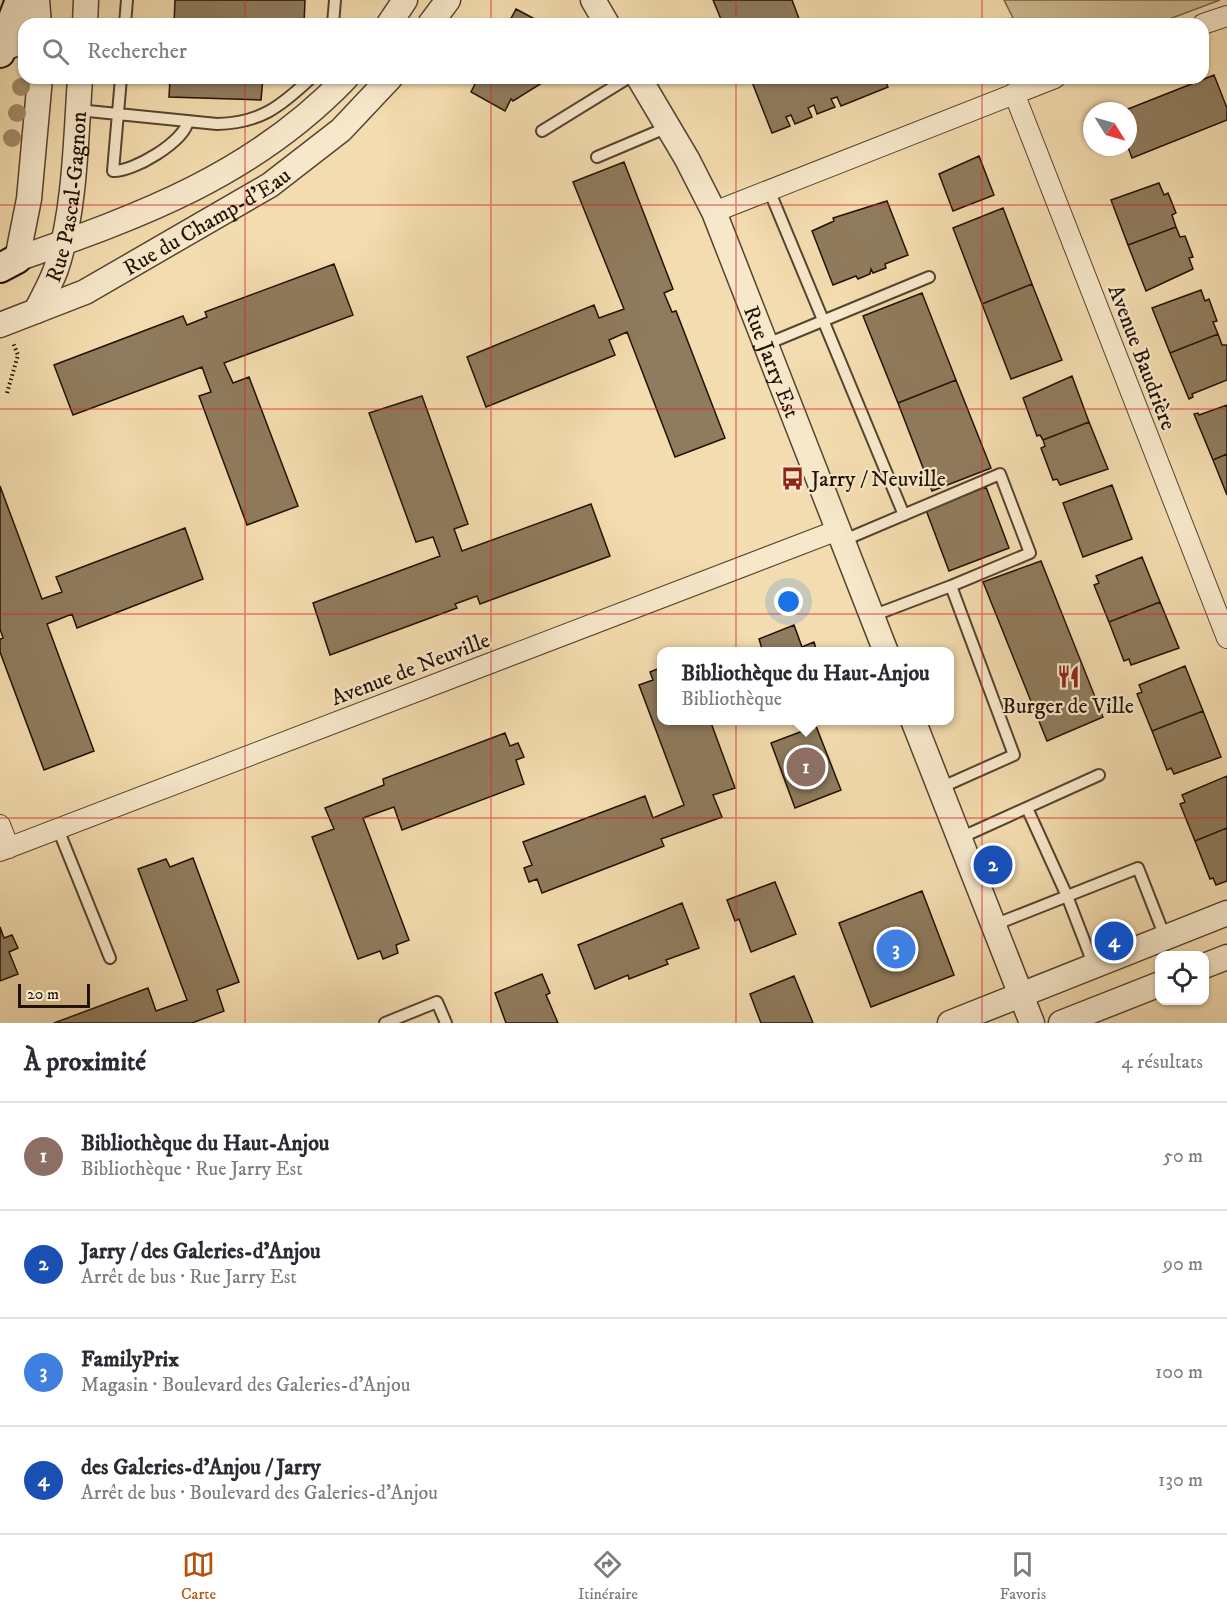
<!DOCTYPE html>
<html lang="fr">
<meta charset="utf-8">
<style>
:root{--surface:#fff;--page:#f2f2f3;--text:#2b2b33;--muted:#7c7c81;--line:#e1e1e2;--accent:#b45309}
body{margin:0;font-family:"IM FELL DW Pica",serif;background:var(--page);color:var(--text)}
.controls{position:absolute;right:18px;bottom:18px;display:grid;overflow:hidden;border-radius:12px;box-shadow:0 2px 4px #0004}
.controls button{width:54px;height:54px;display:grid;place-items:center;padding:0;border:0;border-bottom:2px solid var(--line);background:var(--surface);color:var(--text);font:30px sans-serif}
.compass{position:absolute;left:1083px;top:102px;width:54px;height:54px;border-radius:50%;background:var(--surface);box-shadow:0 2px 4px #0004;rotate:127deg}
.scale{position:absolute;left:18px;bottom:15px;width:72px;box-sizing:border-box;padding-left:6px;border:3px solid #221204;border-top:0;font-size:16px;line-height:21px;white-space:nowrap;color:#221204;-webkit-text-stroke:4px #f7e8cb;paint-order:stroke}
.you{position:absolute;left:789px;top:602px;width:21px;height:21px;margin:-15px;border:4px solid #fff;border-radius:50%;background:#1a73e8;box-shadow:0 0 0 9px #1a73e833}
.badge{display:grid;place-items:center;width:39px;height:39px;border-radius:50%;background:var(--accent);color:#fff;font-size:20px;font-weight:700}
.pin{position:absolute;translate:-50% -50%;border:3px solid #fff;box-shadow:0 2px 6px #0006}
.popup{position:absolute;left:657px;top:647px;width:297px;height:78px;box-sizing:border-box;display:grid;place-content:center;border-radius:12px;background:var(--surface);filter:drop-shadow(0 2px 4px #0005);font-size:20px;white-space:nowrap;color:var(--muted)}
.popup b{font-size:22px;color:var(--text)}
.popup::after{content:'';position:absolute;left:50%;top:100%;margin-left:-12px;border:12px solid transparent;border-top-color:var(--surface)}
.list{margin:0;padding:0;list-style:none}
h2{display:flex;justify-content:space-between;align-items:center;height:78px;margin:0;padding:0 24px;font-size:26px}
h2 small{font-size:20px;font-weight:400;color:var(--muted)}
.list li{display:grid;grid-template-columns:39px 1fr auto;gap:18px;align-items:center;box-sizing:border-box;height:108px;padding:0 24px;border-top:2px solid var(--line)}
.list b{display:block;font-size:22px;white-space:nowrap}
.list p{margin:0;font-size:20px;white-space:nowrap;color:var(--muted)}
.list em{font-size:20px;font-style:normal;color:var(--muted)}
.icon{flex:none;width:33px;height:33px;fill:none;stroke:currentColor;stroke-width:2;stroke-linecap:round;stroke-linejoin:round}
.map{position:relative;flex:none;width:1227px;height:1023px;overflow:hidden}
.search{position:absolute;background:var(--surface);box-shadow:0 2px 4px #0004;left:18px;right:18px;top:18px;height:66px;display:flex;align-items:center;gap:15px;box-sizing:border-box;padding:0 21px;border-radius:18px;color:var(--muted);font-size:22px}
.sheet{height:510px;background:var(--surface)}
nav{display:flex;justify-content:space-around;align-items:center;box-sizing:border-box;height:84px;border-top:2px solid var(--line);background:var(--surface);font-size:16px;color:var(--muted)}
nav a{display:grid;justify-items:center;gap:3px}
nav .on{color:var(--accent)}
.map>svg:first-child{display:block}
.green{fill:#cfba92;stroke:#78664b;stroke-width:1.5}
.building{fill:#8f7b5d;stroke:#221204;stroke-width:1.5}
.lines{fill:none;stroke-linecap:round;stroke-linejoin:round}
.service-casing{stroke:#56442f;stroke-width:14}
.minor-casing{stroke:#56442f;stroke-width:22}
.tertiary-casing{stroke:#56442f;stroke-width:27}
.secondary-casing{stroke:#221204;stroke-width:32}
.path{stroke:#221204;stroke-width:4;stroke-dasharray:1.5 3;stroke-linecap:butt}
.service{stroke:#f7e8cb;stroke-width:10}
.minor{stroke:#f7e8cb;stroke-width:20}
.tertiary{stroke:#f7e8cb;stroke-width:24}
.secondary{stroke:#f7e8cb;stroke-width:28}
.tree{fill:#a28d6c}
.grid{fill:none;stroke:#d62828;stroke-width:1.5;stroke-opacity:0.55}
.labels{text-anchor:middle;stroke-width:4.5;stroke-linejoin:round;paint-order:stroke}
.street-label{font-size:22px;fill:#221204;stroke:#f7e8cb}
.poi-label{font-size:22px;fill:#221204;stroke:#f7e8cb;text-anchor:start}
</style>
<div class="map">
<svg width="1227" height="1023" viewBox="0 0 1227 1023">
<rect width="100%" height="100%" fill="#f3dcaf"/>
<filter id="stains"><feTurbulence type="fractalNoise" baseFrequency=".00333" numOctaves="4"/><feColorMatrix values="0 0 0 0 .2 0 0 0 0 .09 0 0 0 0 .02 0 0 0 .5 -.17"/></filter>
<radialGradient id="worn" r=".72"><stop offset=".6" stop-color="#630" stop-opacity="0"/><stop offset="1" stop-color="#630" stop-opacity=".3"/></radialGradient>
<path class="green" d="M 1004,0 L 1220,0 L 1156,24 L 1016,24 Z"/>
<path class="building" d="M 175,0 L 305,0 L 304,24 L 174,24 Z
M 713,0 L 792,0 L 801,24 L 723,24 Z
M 516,9 L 544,24 L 508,24 Z
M 1214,75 L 1227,108 L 1227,120 L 1132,158 L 1128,147 L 1128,111 L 1123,111 Z
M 170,78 L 263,78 L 261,100 L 169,97 Z
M 478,78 L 550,78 L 513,101 L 511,99 L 505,111 L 471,92 Z
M 761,78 L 884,78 L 888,87 L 841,106 L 837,97 L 831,99 L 835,107 L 817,114 L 814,105 L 808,108 L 812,117 L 795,124 L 791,115 L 786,117 L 790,126 L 772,133 L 752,82 Z
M 979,156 L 994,195 L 953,211 L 939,174 Z
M 624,162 L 673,289 L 664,293 L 672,312 L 676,311 L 725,438 L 675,457 L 627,332 L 609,340 L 615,355 L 486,407 L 467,357 L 594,305 L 599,318 L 624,309 L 573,182 Z
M 1159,183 L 1164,195 L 1168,193 L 1176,213 L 1172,215 L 1176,227 L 1128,245 L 1111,200 Z
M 887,201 L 908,255 L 885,264 L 886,268 L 873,273 L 871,269 L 870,274 L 858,279 L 856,276 L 833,285 L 812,231 L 834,221 L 833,218 Z
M 1003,208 L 1032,284 L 982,304 L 953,228 Z
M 1176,227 L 1180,237 L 1185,236 L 1193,257 L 1189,258 L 1193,269 L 1146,291 L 1128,245 Z
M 334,264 L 353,315 L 224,363 L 233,383 L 249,377 L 298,506 L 247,525 L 199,396 L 211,392 L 202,367 L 73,415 L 54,365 L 183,316 L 187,325 L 207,317 L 205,312 Z
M 1032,284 L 1062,360 L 1011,379 L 982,304 Z
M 1201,290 L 1205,301 L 1209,299 L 1217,321 L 1213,322 L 1218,334 L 1170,353 L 1152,308 Z
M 922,293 L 956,380 L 898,403 L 863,316 Z
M 1218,334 L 1222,345 L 1227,345 L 1227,380 L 1192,394 L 1193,397 L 1189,399 L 1170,353 Z
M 1072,376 L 1089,422 L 1043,440 L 1040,435 L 1037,436 L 1023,398 Z
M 956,380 L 991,468 L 932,491 L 898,403 Z
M 422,396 L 468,524 L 454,529 L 462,551 L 591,504 L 610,556 L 480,604 L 477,596 L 455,604 L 457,608 L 330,655 L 313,603 L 440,556 L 433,537 L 416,542 L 369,413 Z
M 1227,405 L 1227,454 L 1213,460 L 1194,414 L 1198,413 L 1199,415 Z
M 1089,422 L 1108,469 L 1060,485 L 1057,479 L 1053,480 L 1041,448 L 1045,446 L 1043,440 Z
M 1227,454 L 1227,495 L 1213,460 Z
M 1112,485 L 1132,539 L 1083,557 L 1063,503 Z
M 0,486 L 42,599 L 62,592 L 56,577 L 185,528 L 203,579 L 77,628 L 72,614 L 47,624 L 94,751 L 44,770 L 0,652 L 0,639 L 3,638 L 0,629 Z
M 986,487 L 1009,548 L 949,571 L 926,510 Z
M 1142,557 L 1160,602 L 1109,622 L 1094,585 L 1099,583 L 1096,576 Z
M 1041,561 L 1103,717 L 1047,741 L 983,582 Z
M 1160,602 L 1179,648 L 1131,665 L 1129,659 L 1124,661 L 1109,622 Z
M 794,625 L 802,647 L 814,642 L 817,652 L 763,652 L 759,639 Z
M 1185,666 L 1203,711 L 1152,731 L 1137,694 L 1142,692 L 1139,685 Z
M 662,667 L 662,720 L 710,720 L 735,788 L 713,795 L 722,817 L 661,839 L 664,846 L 542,893 L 537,879 L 529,882 L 524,868 L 532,865 L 523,842 L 645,796 L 653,818 L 684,805 L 639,685 L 653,680 L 650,672 Z
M 1203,711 L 1221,757 L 1174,774 L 1171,768 L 1167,770 L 1152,731 Z
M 816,726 L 841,790 L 795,808 L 771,743 Z
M 505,733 L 510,746 L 518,743 L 524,757 L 516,760 L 524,784 L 402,830 L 394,807 L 363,818 L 409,940 L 396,945 L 398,953 L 383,959 L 380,951 L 358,959 L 312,837 L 334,829 L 325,808 L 384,785 L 383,779 Z
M 1227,776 L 1227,828 L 1195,841 L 1180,804 L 1185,802 L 1182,795 Z
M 1227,828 L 1227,881 L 1216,885 L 1213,878 L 1210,879 L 1195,841 Z
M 193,858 L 239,982 L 217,990 L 224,1011 L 192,1023 L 54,1023 L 148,988 L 156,1011 L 187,1000 L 138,869 L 166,859 L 170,867 Z
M 775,882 L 796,934 L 751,952 L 739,919 L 735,921 L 727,900 Z
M 922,891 L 954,975 L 871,1007 L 839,923 Z
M 682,903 L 699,948 L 666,960 L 668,964 L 629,979 L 628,975 L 595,989 L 578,945 Z
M 0,927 L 4,938 L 12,935 L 18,948 L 9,952 L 18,974 L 0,981 Z
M 542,974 L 550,993 L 546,995 L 558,1023 L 506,1023 L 495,993 Z
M 794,976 L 813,1023 L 761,1023 L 750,994 Z"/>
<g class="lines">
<defs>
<path id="service" d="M 125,24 L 127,0
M 333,24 L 335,0
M 3,56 L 24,48
M 121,78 L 113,171 C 133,172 184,142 188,121
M 78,110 L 217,124 C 260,123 280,107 311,78
M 542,131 L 628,78
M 597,157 L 668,127
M 769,190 L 904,515
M 767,344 L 929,277
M 842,541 L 1000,474 L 1030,553 L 951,586
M 872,616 L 951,586 L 1014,755 L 940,788
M 1027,808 L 1067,896 L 1094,966
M 58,829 L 110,958
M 960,838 L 1099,775
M 994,925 L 1138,868 L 1165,937
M 385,1023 L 437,1002 L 446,1023"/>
<path id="minor" d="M 1203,24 L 1227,16
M 1014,93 L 1227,638
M 714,212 L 1055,78
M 0,825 L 9,848
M 0,851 L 838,530"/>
<g id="tertiary">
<path d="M 37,0 L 39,24"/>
<path d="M 593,0 L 607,24"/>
<path d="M 85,24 L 86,0"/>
<path d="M 389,24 L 405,0"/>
<path d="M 430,24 L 448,0"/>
<path id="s1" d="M 639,78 L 687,159 L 714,212 L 886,652"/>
<path d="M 17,259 C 141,216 253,175 346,78"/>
<path d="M 17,259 L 29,199 L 40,78"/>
<path id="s2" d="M 36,311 C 43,297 51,283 56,269 C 75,213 76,137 80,78"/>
<path id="s3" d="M 0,325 L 85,292 L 270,185 L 341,130 L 390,78"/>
<path d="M 913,720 L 1032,1023"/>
<path d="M 1204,966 L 1227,957"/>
<path d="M 950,1023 L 1227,913"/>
<path d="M 1061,1023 L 1160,984"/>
</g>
<path id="secondary" d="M 0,53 L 20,0
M 0,268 L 17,259"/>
</defs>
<use href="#service" class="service-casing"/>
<use href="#minor" class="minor-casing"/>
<use href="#tertiary" class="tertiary-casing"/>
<use href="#secondary" class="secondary-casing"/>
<path class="path" d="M 7,393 L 18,355 L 13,343"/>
<use href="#service" class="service"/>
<use href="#minor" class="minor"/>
<use href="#tertiary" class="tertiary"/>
<use href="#secondary" class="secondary"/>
</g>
<g class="tree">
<circle cx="21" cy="87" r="9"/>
<circle cx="17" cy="113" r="9"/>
<circle cx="12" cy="138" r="9"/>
</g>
<path class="grid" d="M 245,0 L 245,24M 491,0 L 491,24M 736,0 L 736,24M 982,0 L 982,24M 245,78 L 245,1023M 491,78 L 491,1023M 736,78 L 736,1023M 982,78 L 982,1023M 0,205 L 1227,205M 0,409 L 1227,409M 0,614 L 1227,614M 0,818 L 1227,818"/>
<defs>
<symbol id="bus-bare" viewBox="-9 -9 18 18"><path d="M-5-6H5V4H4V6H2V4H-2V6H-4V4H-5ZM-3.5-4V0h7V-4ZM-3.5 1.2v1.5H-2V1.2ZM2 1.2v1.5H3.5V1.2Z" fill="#8f2418" stroke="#f7e8cb" stroke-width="2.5" paint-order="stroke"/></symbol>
<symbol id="restaurant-bare" viewBox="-9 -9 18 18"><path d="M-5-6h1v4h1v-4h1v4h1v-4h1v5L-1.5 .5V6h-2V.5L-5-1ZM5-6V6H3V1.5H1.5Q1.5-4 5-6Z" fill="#8f2418" stroke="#f7e8cb" stroke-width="2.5" paint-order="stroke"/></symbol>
</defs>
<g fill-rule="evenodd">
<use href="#bus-bare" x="776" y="462" width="33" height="33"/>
<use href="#restaurant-bare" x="1052" y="660" width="33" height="33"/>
</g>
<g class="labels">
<g class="street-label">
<text dy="8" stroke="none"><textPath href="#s2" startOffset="120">Rue Pascal-Gagnon</textPath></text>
<text dy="8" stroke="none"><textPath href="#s3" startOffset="232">Rue du Champ-d'Eau</textPath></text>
<text transform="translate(1143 357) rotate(69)" y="8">Avenue Baudrière</text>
<text dy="8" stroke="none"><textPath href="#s1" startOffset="314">Rue Jarry Est</textPath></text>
<text transform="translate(410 668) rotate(-21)" y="8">Avenue de Neuville</text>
</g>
<g class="poi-label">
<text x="811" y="486">Jarry / Neuville</text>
<text x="1068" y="713" text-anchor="middle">Burger de Ville</text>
</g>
</g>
<rect width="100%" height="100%" filter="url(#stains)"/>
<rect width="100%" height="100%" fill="url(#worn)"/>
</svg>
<div class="controls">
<button><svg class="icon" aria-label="locate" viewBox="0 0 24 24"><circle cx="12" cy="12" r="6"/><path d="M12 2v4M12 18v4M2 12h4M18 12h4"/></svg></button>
</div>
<svg class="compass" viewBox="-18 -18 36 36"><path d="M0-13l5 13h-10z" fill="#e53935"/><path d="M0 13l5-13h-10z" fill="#7c7c81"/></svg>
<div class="scale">20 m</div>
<div class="you"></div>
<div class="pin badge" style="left:806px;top:767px;background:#8d6e63">1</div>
<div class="popup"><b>Bibliothèque du Haut-Anjou</b>Bibliothèque</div>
<div class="pin badge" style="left:993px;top:865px;background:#1a4fb4">2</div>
<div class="pin badge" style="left:896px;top:949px;background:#3f7fe0">3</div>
<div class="pin badge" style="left:1114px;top:941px;background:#1a4fb4">4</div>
<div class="search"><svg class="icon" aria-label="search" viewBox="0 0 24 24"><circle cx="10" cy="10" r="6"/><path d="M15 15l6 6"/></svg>Rechercher</div>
</div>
<section class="sheet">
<h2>À proximité<small>4 résultats</small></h2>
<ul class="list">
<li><span class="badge" style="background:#8d6e63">1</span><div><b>Bibliothèque du Haut-Anjou</b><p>Bibliothèque · Rue Jarry Est</p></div><em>50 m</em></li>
<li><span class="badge" style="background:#1a4fb4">2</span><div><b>Jarry / des Galeries-d'Anjou</b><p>Arrêt de bus · Rue Jarry Est</p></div><em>90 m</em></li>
<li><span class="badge" style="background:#3f7fe0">3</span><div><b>FamilyPrix</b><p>Magasin · Boulevard des Galeries-d'Anjou</p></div><em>100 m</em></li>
<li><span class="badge" style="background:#1a4fb4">4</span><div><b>des Galeries-d'Anjou / Jarry</b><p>Arrêt de bus · Boulevard des Galeries-d'Anjou</p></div><em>130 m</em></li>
</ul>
</section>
<nav>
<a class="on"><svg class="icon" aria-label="map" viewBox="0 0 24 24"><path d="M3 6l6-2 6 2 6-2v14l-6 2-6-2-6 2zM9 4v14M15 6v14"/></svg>Carte</a>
<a><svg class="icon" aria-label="directions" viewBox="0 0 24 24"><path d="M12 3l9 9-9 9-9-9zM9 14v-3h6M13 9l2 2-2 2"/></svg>Itinéraire</a>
<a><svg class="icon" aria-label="saved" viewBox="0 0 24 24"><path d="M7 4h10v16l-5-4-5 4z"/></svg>Favoris</a>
</nav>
